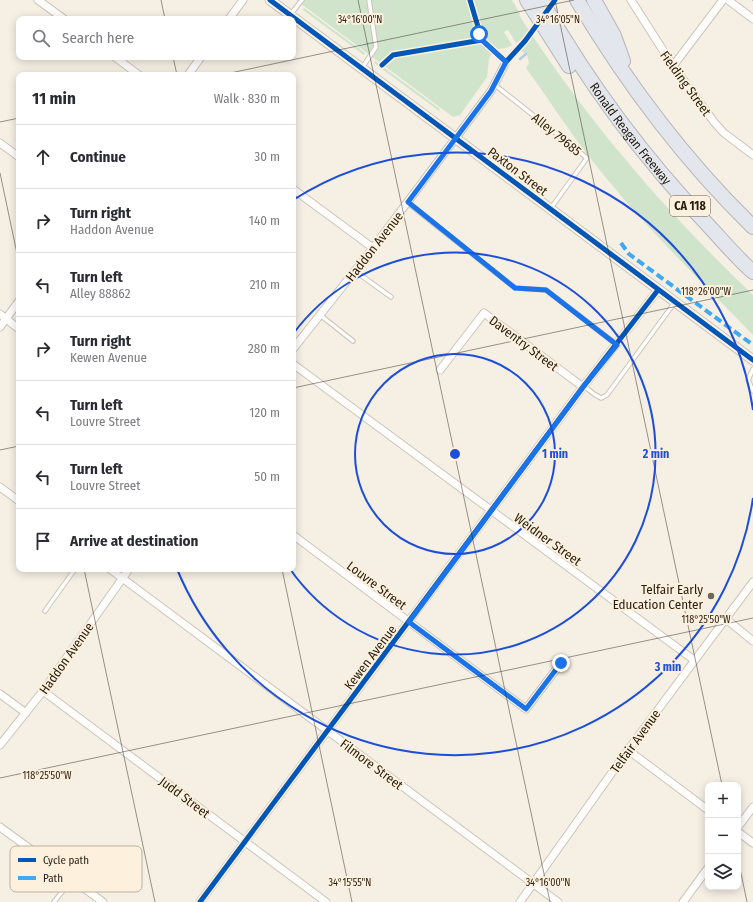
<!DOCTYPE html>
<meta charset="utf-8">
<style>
:root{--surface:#fff;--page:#f2f2f3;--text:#2b2b33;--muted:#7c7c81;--line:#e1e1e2}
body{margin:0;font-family:"Fira Sans Condensed",sans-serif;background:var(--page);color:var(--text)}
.controls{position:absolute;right:12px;bottom:12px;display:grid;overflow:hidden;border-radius:8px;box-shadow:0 2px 10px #0003}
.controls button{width:36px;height:36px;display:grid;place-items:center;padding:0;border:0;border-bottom:1px solid var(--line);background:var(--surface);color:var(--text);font:20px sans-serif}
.stop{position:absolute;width:12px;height:12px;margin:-9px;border:3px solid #1a73e8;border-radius:50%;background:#fff}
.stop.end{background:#1a73e8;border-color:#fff;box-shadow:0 1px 4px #0008}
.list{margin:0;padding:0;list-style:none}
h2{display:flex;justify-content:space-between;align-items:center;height:52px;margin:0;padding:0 16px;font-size:17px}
h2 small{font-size:13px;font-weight:400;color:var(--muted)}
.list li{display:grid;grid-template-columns:26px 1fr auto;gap:12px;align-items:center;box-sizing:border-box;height:64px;padding:0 16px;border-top:1px solid var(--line)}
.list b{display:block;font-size:15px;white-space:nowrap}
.list p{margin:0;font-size:13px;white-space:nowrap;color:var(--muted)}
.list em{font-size:13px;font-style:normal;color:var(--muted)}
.icon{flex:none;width:22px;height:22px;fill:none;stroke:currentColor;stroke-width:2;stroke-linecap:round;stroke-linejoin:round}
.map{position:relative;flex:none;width:753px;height:902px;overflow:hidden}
.search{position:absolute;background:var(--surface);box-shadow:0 2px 10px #0003;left:16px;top:16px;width:280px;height:44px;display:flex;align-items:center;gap:10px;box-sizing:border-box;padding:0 14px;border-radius:8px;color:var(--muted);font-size:15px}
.panel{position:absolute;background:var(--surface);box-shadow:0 2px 10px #0003;left:16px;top:72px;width:280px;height:500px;border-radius:8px}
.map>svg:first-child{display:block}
.green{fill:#d0e4cc}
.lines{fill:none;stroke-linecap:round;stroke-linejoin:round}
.stream{stroke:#b2cae8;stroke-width:2.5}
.service-casing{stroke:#ccc5ba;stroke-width:5.5}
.minor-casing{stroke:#ccc5ba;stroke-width:9}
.tertiary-casing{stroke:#ccc5ba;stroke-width:11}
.motorway-casing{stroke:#b4b6b9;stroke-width:16}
.path{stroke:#dcdad6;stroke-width:1.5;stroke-dasharray:4 2;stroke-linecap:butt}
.service{stroke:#fefdfb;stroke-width:3.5}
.minor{stroke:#fefdfb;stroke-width:7}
.tertiary{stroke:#fefdfb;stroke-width:9}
.motorway{stroke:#e3e7ed;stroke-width:14}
.quiet{stroke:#3fa9f5;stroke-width:4;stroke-dasharray:8 4;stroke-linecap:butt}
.cycleway-casing{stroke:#fdf0dc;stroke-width:8}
.cycleway{stroke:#0057b8;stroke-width:5}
.route{stroke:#1a73e8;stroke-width:5}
.ticks{fill:none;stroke:#261e11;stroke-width:1;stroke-opacity:0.45}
.ring{fill:none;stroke:#1d4ed8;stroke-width:2}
.poi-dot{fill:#6e675b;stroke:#fdf0dc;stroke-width:1.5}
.labels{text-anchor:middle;stroke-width:4;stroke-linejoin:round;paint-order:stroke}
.shield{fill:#fdf0dc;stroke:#665d4e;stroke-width:1}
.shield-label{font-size:12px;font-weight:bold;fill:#261e11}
.street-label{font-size:13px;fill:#261e11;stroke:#fdf0dc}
.poi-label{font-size:13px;fill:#261e11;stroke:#fdf0dc;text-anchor:end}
.key{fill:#fdf0dc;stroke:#bcb19f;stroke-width:1}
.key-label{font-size:11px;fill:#261e11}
.ticks-label{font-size:10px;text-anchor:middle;fill:#261e11;stroke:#fdf0dc;stroke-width:4;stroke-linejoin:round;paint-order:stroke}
.centre{fill:#1d4ed8;stroke:#fdf0dc;stroke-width:2}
.ring-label{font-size:12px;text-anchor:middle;font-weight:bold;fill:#1d4ed8;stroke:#fdf0dc;stroke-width:4;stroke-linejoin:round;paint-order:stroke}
</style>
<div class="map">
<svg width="753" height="902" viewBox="0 0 753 902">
<rect width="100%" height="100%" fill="#f5efe4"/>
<path class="green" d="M 296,0 L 512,0 L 520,14 L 519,15 C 584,117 664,210 753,295 L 753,335 C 698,278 640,222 591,159 C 568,130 548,98 526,68 L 529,63 L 527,55 L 521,51 L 526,43 L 523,38 L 516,43 L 508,30 L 504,32 L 512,45 C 506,50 499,47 492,52 L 489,59 L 487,77 L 460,115 L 453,117 Z
M 304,8 L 365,53 L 364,55 L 303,10 Z
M 375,61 L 440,109 L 439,111 L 374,63 Z"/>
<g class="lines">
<path class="stream" d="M 520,59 L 526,54"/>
<defs>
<path id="service" d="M 291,14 L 302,0
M 362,68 L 376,47 L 369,0
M 495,85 L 587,158 L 551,208
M 408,203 L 515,288 L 546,290 L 616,344
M 355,271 L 391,297
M 320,315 L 353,341
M 753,369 L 748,380 L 753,391
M 584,386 L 594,394 L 601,398 L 607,395 L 675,302
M 45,611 L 75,569
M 54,902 L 72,879"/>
<path id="minor" d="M 38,0 L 64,19
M 631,0 L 673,66 L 714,122 L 724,133 L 753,155
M 728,0 L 753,19
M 229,19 L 243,0
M 115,57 L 139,75
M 673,66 L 723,0
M 188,75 L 201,57
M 0,143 L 19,157
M 293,189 L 373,248
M 0,314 L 19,329
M 0,327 L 19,301
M 293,349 L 373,248 L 491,91 L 506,62
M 293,364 L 694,660
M 440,370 L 484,313 L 583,387
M 0,487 L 19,501
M 293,535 L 526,709 L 561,663
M 110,569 L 558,902
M 726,619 L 753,641
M 43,691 L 326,902
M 0,694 L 26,713
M 0,745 L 43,691 L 129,569
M 628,750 L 708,810
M 0,827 L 103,902
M 738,827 L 753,807
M 738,832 L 753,843
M 200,902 L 583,387 L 658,290
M 520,902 L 628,750 L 753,582
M 683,902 L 708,868"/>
<path id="tertiary" d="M 270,0 L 753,360"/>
<g id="motorway">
<path d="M 527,0 L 569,66"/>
<path id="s1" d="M 541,0 C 587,81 642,156 707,224 C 722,240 736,257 753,272"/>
<path d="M 577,0 C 626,82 684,160 753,227"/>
<path d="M 594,0 L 614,36 L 623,61"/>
</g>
</defs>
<use href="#service" class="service-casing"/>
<use href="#minor" class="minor-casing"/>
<use href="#tertiary" class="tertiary-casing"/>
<use href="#motorway" class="motorway-casing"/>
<path class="path" d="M 385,0 L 393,55"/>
<use href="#service" class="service"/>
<use href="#minor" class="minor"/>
<use href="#tertiary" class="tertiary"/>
<use href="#motorway" class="motorway"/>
<path class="quiet" d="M 621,243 L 629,254 L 753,345"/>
<defs>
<path id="cycleway" d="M 270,0 L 753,360
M 470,0 L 482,40 L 506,62 L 525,41 L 555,0
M 382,65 L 393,55 L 482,40
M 200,902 L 583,387 L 658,290"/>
</defs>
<use href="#cycleway" class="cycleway-casing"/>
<use href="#cycleway" class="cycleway"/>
</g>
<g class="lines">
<path class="route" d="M 479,34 L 482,40 L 506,62 L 491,91 L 408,202 L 515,288 L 546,290 L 617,345 L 583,387 L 409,622 L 526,709 L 561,663"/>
</g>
<path class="ticks" d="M 161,0 L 165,19M 358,0 L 550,902M 555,0 L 722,785M 753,0 L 753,1M 173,57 L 177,75M 221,75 L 574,0M 0,122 L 19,118M 0,173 L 19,263M 293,388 L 753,290M 0,450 L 19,446M 84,569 L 155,902M 282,569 L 352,902M 0,778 L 753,618M 738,859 L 747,902"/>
<g class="ring">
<circle cx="455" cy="454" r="100"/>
<path d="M293 334A201 201 0 1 1 290 569"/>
<path d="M753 498A301 301 0 0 1 177 569M293 200A301 301 0 0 1 753 410"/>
</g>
<circle class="poi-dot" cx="711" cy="596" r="4"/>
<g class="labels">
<rect class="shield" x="670" y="196" width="40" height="20" rx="3"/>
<g class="shield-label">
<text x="690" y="210">CA 118</text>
</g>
<g class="street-label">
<text transform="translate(686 83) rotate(54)" y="5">Fielding Street</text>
<text dy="5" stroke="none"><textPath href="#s1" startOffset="161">Ronald Reagan Freeway</textPath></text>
<text transform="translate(557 134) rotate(39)" y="5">Alley 79685</text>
<text transform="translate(518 171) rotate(37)" y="5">Paxton Street</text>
<text transform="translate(374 246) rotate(-52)" y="5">Haddon Avenue</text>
<text transform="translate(524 343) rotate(37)" y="5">Daventry Street</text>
<text transform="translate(548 539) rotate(36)" y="5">Weidner Street</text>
<text transform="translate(377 585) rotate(37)" y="5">Louvre Street</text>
<text transform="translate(370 657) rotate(-53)" y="5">Kewen Avenue</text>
<text transform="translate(66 658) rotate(-55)" y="5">Haddon Avenue</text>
<text transform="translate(635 741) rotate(-54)" y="5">Telfair Avenue</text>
<text transform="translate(372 764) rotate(37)" y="5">Filmore Street</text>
<text transform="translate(185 797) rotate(37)" y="5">Judd Street</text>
</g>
<g class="poi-label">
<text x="703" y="594">Telfair Early<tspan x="703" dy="15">Education Center</tspan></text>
</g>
</g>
<rect x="10" y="846" width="132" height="46" rx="6" class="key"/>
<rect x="18" y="858" width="18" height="4" fill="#0057b8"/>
<rect x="18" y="876" width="18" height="4" fill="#3fa9f5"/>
<g class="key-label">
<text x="43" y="864">Cycle path</text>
<text x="43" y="882">Path</text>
</g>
<g class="ticks-label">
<text x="360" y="23">34°16'00"N</text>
<text x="558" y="23">34°16'05"N</text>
<text x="706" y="295">118°26'00"W</text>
<text x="706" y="623">118°25'50"W</text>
<text x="47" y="779">118°25'50"W</text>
<text x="350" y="886">34°15'55"N</text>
<text x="548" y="886">34°16'00"N</text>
</g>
<circle cx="455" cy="454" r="6" class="centre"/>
<g class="ring-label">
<text x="555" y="458">1 min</text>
<text x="656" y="458">2 min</text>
<text x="668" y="671">3 min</text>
</g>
</svg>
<div class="controls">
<button>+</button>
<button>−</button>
<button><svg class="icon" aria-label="layers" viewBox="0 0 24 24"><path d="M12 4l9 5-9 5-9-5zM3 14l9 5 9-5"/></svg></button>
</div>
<div class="stop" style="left:479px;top:34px"></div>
<div class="stop end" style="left:561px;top:663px"></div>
<div class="search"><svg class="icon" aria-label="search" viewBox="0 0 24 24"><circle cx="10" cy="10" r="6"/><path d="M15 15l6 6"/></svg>Search here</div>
<section class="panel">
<h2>11 min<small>Walk · 830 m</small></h2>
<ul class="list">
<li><svg class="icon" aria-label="ahead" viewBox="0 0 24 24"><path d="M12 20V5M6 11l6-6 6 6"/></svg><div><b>Continue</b></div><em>30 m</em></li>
<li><svg class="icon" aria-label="right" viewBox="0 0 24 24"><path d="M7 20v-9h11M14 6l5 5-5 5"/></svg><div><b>Turn right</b><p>Haddon Avenue</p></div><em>140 m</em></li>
<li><svg class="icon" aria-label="left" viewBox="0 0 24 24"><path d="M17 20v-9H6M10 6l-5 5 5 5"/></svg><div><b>Turn left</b><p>Alley 88862</p></div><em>210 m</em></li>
<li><svg class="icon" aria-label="right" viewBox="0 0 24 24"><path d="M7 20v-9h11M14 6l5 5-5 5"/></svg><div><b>Turn right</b><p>Kewen Avenue</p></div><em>280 m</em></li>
<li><svg class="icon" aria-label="left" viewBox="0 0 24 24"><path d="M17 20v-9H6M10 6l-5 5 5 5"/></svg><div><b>Turn left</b><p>Louvre Street</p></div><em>120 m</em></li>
<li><svg class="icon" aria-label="left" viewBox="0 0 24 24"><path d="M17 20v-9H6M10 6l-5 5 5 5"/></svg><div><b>Turn left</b><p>Louvre Street</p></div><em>50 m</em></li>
<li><svg class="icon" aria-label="arrive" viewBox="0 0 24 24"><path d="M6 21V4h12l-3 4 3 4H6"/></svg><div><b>Arrive at destination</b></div></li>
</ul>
</section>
</div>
